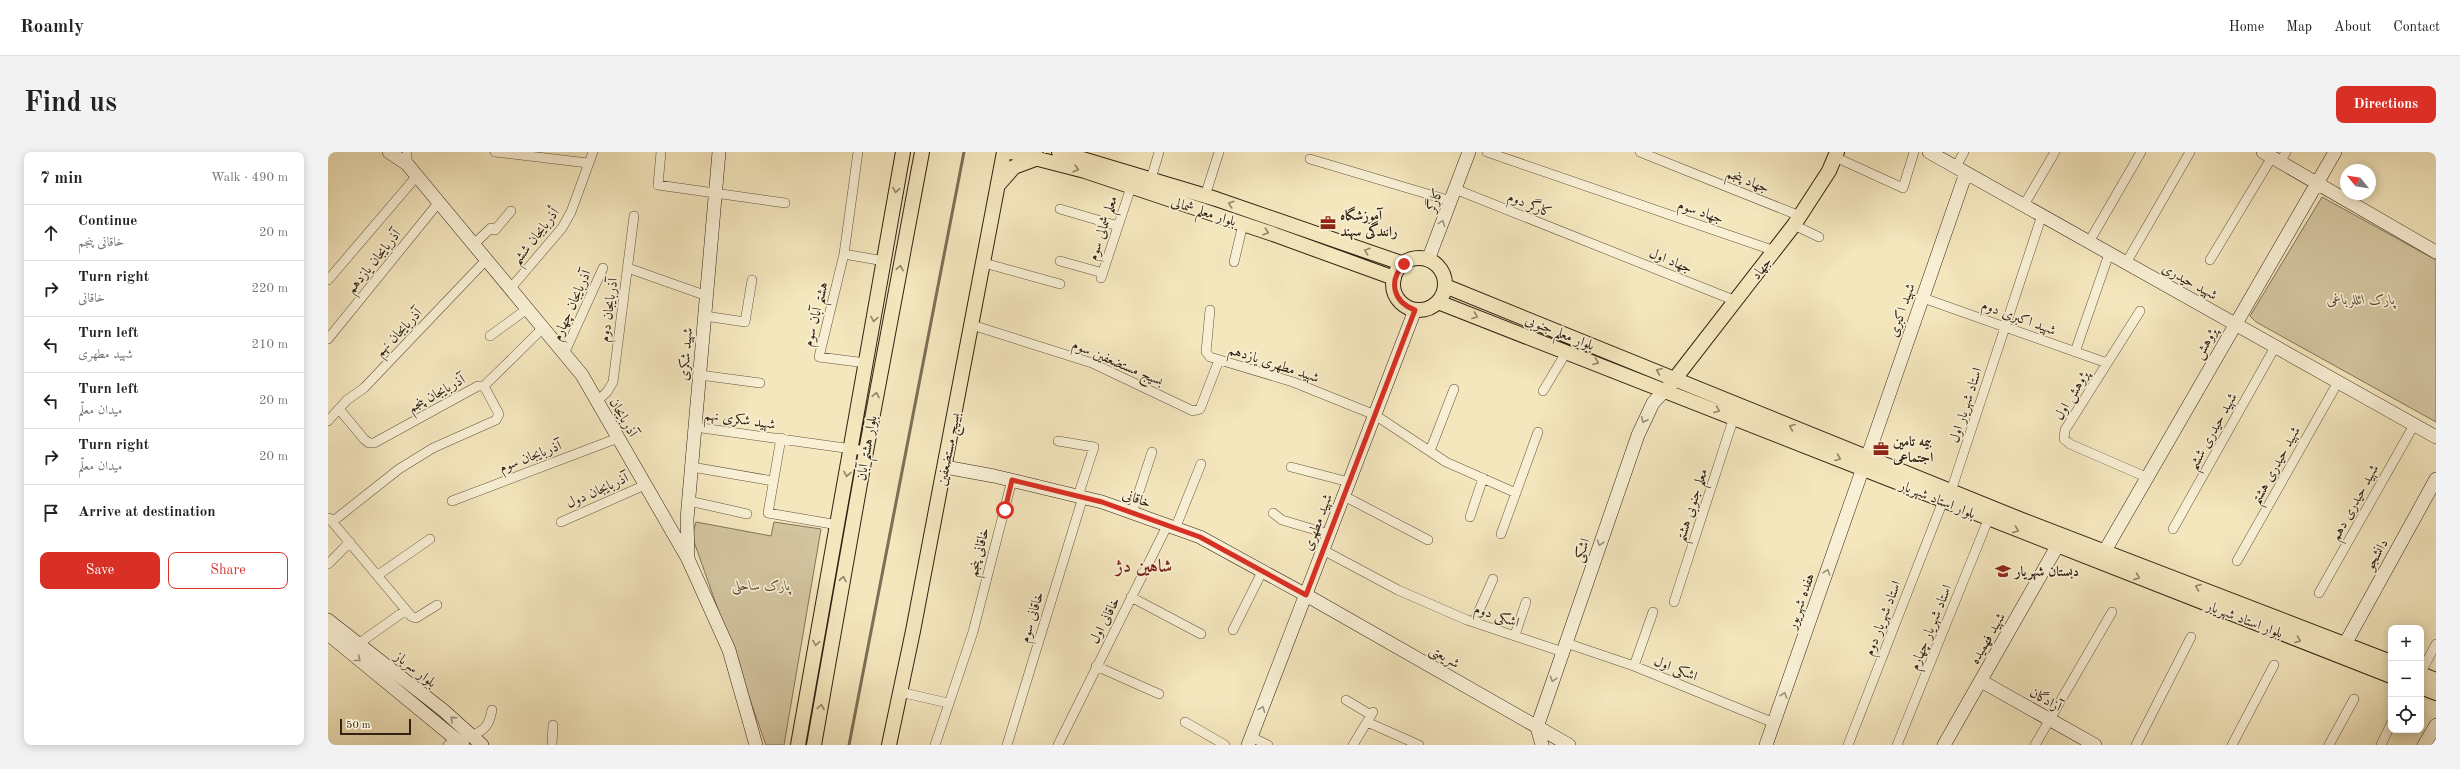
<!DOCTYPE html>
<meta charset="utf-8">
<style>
:root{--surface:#fff;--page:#f2f2f2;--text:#222;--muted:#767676;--line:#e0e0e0;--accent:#d93025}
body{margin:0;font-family:"Old Standard TT",Amiri,serif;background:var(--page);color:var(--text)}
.controls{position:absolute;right:12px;bottom:12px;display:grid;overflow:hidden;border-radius:8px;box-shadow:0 2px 10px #0003}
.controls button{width:36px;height:36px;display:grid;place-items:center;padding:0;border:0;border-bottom:1px solid var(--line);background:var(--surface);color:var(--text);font:20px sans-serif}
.compass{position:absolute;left:2012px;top:12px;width:36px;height:36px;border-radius:50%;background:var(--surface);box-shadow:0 2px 10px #0003;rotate:300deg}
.scale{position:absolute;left:12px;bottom:10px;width:71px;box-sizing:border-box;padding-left:4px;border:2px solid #312212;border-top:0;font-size:11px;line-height:14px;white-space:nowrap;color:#312212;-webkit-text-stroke:3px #f8efd4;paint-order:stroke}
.stop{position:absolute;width:12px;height:12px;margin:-9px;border:3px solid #d93025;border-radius:50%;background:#fff}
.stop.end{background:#d93025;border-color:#fff;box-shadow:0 1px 4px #0008}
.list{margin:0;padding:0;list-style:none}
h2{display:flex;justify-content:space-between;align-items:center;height:52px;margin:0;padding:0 16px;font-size:17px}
h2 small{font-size:13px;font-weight:400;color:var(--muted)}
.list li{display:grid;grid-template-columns:26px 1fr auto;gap:12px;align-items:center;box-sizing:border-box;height:56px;padding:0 16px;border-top:1px solid var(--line)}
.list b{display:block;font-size:15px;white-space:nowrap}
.list p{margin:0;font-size:13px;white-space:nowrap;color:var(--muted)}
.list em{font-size:13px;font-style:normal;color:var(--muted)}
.actions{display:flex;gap:8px;padding:12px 16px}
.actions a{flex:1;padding:9px 0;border:1px solid var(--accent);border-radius:8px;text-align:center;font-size:14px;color:var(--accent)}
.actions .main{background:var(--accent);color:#fff}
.icon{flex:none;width:22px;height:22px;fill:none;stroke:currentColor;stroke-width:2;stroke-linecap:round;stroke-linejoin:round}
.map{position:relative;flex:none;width:2108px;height:593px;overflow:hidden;border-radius:8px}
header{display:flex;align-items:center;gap:24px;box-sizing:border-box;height:56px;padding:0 20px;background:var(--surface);border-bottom:1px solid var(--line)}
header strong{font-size:19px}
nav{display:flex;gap:22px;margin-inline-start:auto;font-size:14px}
.intro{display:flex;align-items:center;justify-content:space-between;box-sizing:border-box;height:96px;padding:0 24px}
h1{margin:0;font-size:28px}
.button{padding:10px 18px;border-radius:8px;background:var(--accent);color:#fff;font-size:14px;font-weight:700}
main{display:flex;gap:24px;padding:0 24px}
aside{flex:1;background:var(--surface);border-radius:8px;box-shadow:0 2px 10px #0003}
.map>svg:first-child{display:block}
.green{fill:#d3c5a0;stroke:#827459}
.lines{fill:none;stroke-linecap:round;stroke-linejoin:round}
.stream{stroke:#7e6f56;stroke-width:3}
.street-casing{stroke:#62533d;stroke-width:10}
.secondary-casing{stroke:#312212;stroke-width:14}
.primary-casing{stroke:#312212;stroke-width:16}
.street{stroke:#f8efd4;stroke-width:9}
.secondary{stroke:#f8efd4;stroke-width:13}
.primary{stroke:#f4e6bd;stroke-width:14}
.oneway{stroke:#928468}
.oneway2{stroke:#9e937d}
.route{stroke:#d93025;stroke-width:5}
.labels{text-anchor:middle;stroke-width:3.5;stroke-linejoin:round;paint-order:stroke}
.street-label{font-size:14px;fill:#312212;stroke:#f8efd4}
.poi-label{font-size:14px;font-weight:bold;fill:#312212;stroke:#f8efd4;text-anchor:start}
.park-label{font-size:14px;font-style:italic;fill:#5a4b36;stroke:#f8efd4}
.district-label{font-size:18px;font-weight:bold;fill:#7a1f14;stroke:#f8efd4}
</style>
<header>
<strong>Roamly</strong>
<nav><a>Home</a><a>Map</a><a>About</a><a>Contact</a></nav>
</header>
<div class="intro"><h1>Find us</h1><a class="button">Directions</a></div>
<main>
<aside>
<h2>7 min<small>Walk · 490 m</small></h2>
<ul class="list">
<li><svg class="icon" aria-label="ahead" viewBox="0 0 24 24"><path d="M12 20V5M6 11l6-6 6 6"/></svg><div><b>Continue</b><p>خاقانی پنجم</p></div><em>20 m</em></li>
<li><svg class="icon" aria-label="right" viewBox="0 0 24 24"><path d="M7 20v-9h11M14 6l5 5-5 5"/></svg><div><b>Turn right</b><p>خاقانی</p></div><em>220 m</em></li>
<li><svg class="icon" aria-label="left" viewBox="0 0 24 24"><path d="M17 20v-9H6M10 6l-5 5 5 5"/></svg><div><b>Turn left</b><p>شهید مطهری</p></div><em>210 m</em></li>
<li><svg class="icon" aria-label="left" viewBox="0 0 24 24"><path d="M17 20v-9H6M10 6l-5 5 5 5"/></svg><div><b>Turn left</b><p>میدان معلّم</p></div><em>20 m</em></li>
<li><svg class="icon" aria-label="right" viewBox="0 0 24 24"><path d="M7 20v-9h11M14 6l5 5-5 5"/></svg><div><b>Turn right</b><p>میدان معلّم</p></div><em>20 m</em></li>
<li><svg class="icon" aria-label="arrive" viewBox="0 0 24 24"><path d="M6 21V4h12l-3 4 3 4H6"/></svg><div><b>Arrive at destination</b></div></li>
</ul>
<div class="actions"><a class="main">Save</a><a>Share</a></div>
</aside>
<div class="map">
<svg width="2108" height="593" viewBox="0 0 2108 593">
<rect width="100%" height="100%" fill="#f4e6bd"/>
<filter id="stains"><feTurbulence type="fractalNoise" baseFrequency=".005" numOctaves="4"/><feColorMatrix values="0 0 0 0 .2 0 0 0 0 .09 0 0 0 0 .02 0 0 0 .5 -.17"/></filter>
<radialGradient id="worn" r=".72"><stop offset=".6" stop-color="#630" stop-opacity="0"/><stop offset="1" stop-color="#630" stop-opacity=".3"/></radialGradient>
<path class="green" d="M 1994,45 L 2108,108 L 2108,270 L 1928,170 L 1922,164 Z
M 368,370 L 443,384 L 446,370 L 493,377 L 456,593 L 438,593 L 364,384 Z"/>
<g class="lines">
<path class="stream" d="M 521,593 L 636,0"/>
<defs>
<path id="street" d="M 167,0 L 260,11
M 333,0 L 330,33 L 457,51
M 530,0 L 516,102 L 491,205 L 538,211
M 1159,0 L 1447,99
M 1312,0 L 1472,64
M 1507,5 L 1575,36 L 1586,0
M 982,7 L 1123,49
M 1952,10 L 1958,0
M 79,12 L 79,0
M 1628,15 L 1636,0
M 823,27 L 831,0
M 1127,37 L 1408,149
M 877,44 L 891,0
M 1696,53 L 1727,0
M 732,57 L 790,74
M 1466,73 L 1491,85
M 1761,90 L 1813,0
M 146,92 L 163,76 L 167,78 L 183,59
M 516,102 L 556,109
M 1882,108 L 1944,5
M 732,109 L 775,121
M 906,110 L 915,72
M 656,111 L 732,132
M 1798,111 L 1862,0
M 300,116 L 379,144
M 773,126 L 803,35
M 0,128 L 88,25
M 182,137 L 234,76 L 243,60 L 265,0
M 1595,146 L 1779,211
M 882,158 L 878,200 L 882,205 L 965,230 L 1047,263 L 1118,310 L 1188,341
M 1812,159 L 1737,278 L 1736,287 L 1742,292 L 1818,325
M 377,164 L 417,170 L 424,128
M 644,173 L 764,211 L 865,259 L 872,257 L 891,208
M 162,184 L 199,157
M 0,187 L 111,50
M 1747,200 L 1781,102
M 236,202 L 275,116
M 372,223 L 432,231
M 1215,239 L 1239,199
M 269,249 L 279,240 L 285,230 L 306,64
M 11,257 L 36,287 L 41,291 L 46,291 L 150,234 L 156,234 L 215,176
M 0,269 L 19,248 L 36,236 L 158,108
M 367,275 L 538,299
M 453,286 L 440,361 L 510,373
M 730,289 L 766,295 L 750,344
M 1102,299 L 1126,237
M 364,315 L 445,329
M 963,315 L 1021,330
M 1623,339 L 1714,63
M 1016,344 L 1100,388
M 124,349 L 290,286
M 361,349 L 419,362
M 804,361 L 824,300
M 945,361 L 954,368 L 1001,382
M 1142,365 L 1155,326
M 1,366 L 83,464 L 88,466 L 109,453
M 4,370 L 71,317 L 105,296 L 168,268 L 171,262 L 156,234
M 233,370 L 317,333
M 847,377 L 873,312
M 1845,377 L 1947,195
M 1173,382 L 1210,280
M 995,398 L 1070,438 L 1139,468 L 1235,500
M 1909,409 L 2010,230
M 0,412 L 22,390
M 50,423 L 102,387
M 1991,441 L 2086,273
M 803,445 L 873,482
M 1346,450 L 1406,265
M 1146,470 L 1165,427
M 905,478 L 935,418
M 1187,483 L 1198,450
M 1238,491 L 1306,514 L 1446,571
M 30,492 L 78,458
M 768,514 L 831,542
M 1306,514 L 1325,460
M 2093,520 L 2108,492
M 572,540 L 620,551
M 1018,548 L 1043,563
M 857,570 L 897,593
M 1039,570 L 1091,593
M 144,584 C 158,577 161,573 164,558
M 923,585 L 940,593
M 120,593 L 128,587
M 224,593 L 225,573
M 607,593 L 645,480 L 684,328
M 679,593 L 755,345
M 730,593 L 839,374
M 1025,593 L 1045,560
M 1520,593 L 1615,349
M 1569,593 L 1660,368
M 1707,593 L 1784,460
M 1808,593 L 1863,485
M 1904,593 L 1946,513
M 2001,593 L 2026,547
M 2053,593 L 2063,572"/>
<path id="secondary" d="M 61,0 L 79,12 L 254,223 L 360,407 L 401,498 L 428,593
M 1601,0 L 2108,285
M 1935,0 L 2108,100
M 1100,108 L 1141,0
M 1539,306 L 1638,21
M 617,315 L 666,324 L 774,350 L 872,385 L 978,443 L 1241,593
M 360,406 L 359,367 L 391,0
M 1771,409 L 2007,0
M 0,468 L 115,558 L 154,593
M 0,482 L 135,593
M 2017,492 L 2108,327
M 1653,529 L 1767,593
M 920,593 L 1087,158
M 1214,593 L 1209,575 L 1310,283 L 1325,251 L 1338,237
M 1438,593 L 1535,316
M 1616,593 L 1735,384
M 2096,593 L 2108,573"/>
<path id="primary" d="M 683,0 L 757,19 L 945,82 L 1066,126
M 731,0 L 888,47 L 1076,112
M 671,32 L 686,15 L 710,6
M1065 132a26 26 0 1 1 52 0a26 26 0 1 1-52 0Z
M 1117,134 L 1694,368 L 2063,510
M 1110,150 C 1429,272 1744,402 2063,524
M 1342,233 L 1466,73 L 1501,19 L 1509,0
M 2093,522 L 2108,528
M 2093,535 L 2108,541
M 470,593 L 575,0
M 486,593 L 533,326 L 594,0
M 561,593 L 585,479 L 676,0"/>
</defs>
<use href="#street" class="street-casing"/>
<use href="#secondary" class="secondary-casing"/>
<use href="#primary" class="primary-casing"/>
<use href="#street" class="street"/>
<use href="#secondary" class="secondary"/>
<use href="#primary" class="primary"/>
</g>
<defs><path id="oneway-chevron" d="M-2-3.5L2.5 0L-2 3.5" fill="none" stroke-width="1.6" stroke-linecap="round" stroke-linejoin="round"/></defs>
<g class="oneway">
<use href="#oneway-chevron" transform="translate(748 17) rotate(17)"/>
<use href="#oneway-chevron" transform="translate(568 38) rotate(100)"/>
<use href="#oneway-chevron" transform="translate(903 52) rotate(-161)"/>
<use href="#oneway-chevron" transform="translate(938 80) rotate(18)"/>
<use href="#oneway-chevron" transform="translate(1039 99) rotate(-161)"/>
<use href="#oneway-chevron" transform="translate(572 116) rotate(-79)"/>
<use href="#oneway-chevron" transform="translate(1147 164) rotate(21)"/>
<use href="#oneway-chevron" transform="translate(546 167) rotate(100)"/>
<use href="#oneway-chevron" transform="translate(1268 210) rotate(21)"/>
<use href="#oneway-chevron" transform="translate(1331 219) rotate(-158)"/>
<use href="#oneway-chevron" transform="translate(548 243) rotate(-79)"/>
<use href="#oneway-chevron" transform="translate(1389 258) rotate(22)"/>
<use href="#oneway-chevron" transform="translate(1464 275) rotate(-157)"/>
<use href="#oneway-chevron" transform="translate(1510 306) rotate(22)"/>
<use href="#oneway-chevron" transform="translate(519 322) rotate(100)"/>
<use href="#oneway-chevron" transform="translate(1688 378) rotate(21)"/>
<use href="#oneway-chevron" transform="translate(1809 425) rotate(21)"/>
<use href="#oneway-chevron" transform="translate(515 427) rotate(-80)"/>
<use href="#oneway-chevron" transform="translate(1870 435) rotate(-159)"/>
<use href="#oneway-chevron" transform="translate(1970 488) rotate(21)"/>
<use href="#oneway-chevron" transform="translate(488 491) rotate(101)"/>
<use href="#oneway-chevron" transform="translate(493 555) rotate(-80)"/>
</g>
<g class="oneway2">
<use href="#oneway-chevron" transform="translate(1114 71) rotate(-69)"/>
<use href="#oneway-chevron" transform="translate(1316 268) rotate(115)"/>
<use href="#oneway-chevron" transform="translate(1272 391) rotate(109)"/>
<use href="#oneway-chevron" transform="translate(1499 420) rotate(-71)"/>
<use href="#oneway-chevron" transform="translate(30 507) rotate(39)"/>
<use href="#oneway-chevron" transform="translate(1225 527) rotate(109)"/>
<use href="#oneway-chevron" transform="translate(1456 543) rotate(-71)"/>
<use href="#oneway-chevron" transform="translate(934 557) rotate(-69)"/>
<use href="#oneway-chevron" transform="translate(125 567) rotate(-138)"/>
</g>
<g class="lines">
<path class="route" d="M 677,358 L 684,328 L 774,350 L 872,385 L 978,443 L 1087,158 C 1065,150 1060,129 1076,112"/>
</g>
<defs>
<symbol id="office-bare" viewBox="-9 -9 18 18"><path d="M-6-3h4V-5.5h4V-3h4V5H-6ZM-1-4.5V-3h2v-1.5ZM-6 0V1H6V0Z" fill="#8f2418" stroke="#f8efd4" stroke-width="2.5" paint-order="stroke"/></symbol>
<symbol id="school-bare" viewBox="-9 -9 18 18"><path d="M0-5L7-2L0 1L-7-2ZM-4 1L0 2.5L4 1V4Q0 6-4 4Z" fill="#8f2418" stroke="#f8efd4" stroke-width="2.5" paint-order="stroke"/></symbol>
</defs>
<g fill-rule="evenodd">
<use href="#office-bare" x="989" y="60" width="22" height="22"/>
<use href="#office-bare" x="1542" y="286" width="22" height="22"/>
<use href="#school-bare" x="1664" y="408" width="22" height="22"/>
</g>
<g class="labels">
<g class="street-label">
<text transform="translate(1420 28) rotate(22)" y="5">جهاد پنجم</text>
<text transform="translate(1106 48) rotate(-69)" y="5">کارگر</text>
<text transform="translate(1202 52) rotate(22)" y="5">کارگر دوم</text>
<text transform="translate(876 59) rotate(18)" y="5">بلوار معلم شمالی</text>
<text transform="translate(1373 59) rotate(19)" y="5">جهاد سوم</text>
<text transform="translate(774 76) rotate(-72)" y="5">معلم شمالی سوم</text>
<text transform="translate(207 84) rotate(-52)" y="5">أذربایجان ششم</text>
<text transform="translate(1343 108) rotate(22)" y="5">جهاد اول</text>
<text transform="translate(45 109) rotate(-51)" y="5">آذربایجان یازدهم</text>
<text transform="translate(1433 116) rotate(-52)" y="5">جهاد</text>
<text transform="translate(1862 129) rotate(29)" y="5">شهید حیدری</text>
<text transform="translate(243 153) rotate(-66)" y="5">آذربایجان چهارم</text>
<text transform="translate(280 158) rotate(-82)" y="5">آذربایجان دوم</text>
<text transform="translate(1573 158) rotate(-71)" y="5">شهید اکبری</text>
<text transform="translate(487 162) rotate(-76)" y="5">هشتم آبان سوم</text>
<text transform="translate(1691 165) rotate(20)" y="5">شهید اکبری دوم</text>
<text transform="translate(70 180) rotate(-46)" y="5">آذربایجان نهم</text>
<text transform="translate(1232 180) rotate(22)" y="5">بلوار معلم جنوبی</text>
<text transform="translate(1877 191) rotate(-60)" y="5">پژوهش</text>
<text transform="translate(357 202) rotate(-85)" y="5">شهید شکری</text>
<text transform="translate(790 210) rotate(23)" y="5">بسیج مستضعفین سوم</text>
<text transform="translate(946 211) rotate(18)" y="5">شهید مطهری یازدهم</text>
<text transform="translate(108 241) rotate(-29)" y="5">آذربایجان پنجم</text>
<text transform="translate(1743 243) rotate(-59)" y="5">پژوهش اول</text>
<text transform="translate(1637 253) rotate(-72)" y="5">استاد شهریار اول</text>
<text transform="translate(296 265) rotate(60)" y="5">آذربایجان</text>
<text transform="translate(412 267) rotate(8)" y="5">شهید شکری نهم</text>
<text transform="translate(1884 279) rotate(-61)" y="5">شهید حیدری ششم</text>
<text transform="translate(538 296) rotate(-80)" y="5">بلوار هشتم آبان</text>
<text transform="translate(620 297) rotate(-79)" y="5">بسیج مستضعفین</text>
<text transform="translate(202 304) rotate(-21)" y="5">آذربایجان سوم</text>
<text transform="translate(1947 313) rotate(-61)" y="5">شهید حیدری هشتم</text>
<text transform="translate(269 338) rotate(-24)" y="5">آذربایجان دول</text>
<text transform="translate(809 346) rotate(20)" y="5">خاقانی</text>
<text transform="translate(1610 347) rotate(22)" y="5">بلوار استاد شهریار</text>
<text transform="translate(2026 350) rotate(-61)" y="5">شهید حیدری دهم</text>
<text transform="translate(1363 353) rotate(-72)" y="5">معلم جنوبی هشتم</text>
<text transform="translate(989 370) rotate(-69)" y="5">شهید مطهری</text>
<text transform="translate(1253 398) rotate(-71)" y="5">اشکی</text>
<text transform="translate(650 400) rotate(-76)" y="5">خاقانی پنجم</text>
<text transform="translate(2048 402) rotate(-61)" y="5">دانشجو</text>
<text transform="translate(1472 449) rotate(-71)" y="5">هفده شهریور</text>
<text transform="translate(1169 463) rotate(19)" y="5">اشکی دوم</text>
<text transform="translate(703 465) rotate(-73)" y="5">خاقانی سوم</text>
<text transform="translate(1554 466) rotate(-69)" y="5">استاد شهریار دوم</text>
<text transform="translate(1917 467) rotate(21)" y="5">بلوار استاد شهریار</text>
<text transform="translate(776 468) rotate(-63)" y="5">خاقانی اول</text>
<text transform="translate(1602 475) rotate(-68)" y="5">استاد شهریار چهارم</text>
<text transform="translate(1659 486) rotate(-60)" y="5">شهید فهمیده</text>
<text transform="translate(1117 504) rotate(30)" y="5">شریعتی</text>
<text transform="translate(1348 516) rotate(22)" y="5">اشکی اول</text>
<text transform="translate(88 517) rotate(38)" y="5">بلوار سرباز</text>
<text transform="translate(1718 547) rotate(29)" y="5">آزادگان</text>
</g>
<g class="poi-label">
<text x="1012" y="68">آموزشگاه<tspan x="1012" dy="16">رانندگی سهند</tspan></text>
<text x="1565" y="294">بیمه تامین<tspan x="1565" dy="16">اجتماعی</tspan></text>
<text x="1687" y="424">دبستان شهریار</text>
</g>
<g class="park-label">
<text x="2033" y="152">پارک ائللرباغی</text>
<text x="433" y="438">پارک ساحلی</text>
</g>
<g class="district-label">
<text x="816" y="420">شاهین دژ</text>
</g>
</g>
<rect width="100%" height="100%" filter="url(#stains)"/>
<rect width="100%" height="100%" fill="url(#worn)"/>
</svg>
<div class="controls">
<button>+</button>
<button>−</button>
<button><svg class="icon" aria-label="locate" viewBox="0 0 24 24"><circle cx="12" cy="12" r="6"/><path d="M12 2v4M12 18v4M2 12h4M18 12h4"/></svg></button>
</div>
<svg class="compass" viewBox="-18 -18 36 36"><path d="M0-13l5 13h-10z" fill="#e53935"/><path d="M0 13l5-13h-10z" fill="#767676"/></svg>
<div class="scale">50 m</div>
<div class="stop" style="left:677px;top:358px"></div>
<div class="stop end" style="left:1076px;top:112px"></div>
</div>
</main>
